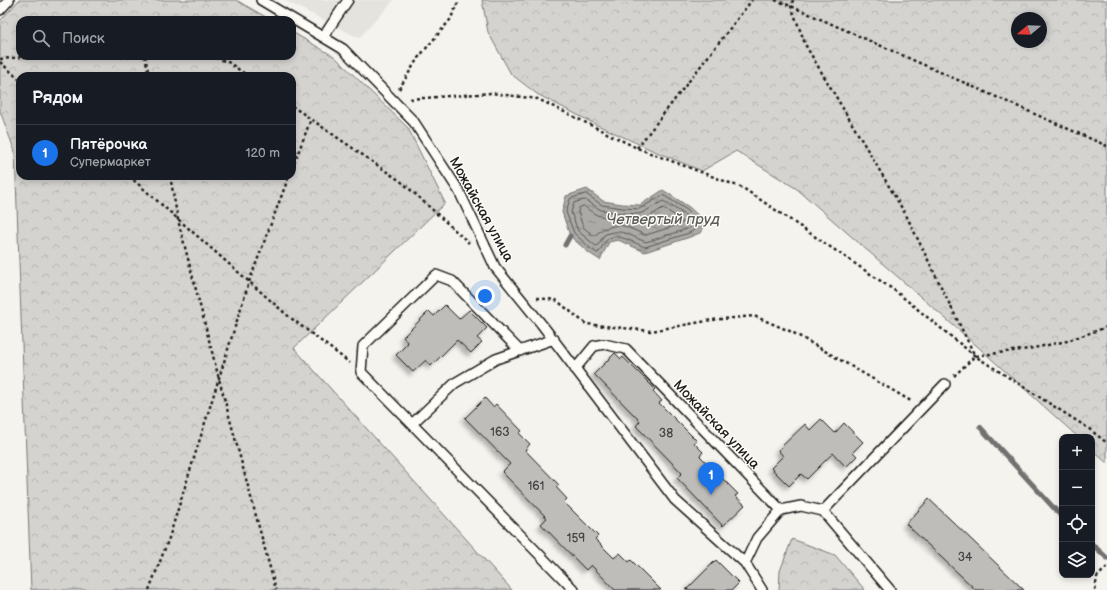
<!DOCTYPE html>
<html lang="ru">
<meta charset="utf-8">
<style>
:root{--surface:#171b24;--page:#242831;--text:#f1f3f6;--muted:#9ea1a6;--line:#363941;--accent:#1a73e8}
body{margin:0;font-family:"Balsamiq Sans",sans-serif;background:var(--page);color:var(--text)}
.controls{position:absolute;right:12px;bottom:12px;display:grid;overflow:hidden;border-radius:8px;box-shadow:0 2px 6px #0003}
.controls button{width:36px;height:36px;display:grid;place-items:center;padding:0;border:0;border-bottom:1px solid var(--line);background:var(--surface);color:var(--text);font:20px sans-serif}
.compass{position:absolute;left:1011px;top:12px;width:36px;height:36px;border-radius:50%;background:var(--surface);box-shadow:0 2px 6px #0003;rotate:251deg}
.you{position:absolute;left:485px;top:296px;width:14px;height:14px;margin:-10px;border:3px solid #fff;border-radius:50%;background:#1a73e8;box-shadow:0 0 0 6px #1a73e833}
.badge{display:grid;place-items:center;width:26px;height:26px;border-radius:50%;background:var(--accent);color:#fff;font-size:13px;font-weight:700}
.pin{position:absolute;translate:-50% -33px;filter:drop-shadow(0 1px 2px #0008)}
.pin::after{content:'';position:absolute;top:21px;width:14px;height:12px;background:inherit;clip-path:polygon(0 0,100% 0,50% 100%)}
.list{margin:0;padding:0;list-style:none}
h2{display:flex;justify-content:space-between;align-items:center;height:52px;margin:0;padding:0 16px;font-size:17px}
h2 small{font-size:13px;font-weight:400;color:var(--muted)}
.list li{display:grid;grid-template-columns:26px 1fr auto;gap:12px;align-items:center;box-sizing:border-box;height:56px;padding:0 16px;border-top:1px solid var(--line)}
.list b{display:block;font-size:15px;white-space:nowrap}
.list p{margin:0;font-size:13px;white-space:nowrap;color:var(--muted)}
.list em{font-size:13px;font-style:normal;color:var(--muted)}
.icon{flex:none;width:22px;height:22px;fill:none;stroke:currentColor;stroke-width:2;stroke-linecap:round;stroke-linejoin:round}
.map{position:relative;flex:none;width:1107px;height:590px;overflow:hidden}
.search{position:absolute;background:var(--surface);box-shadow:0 2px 6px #0003;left:16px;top:16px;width:280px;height:44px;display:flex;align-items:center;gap:10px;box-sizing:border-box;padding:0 14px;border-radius:12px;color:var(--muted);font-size:15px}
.panel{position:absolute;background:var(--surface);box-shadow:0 2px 6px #0003;left:16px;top:72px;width:280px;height:108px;border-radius:12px}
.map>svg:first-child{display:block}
.built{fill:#e4e3de}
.forest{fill:url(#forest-crowns);stroke:#787876;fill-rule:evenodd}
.water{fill:url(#water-ripples);stroke:#72716f}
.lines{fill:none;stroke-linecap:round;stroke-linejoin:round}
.shore{stroke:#555553;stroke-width:1}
.stream{stroke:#72716f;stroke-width:5}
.building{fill:#bebdba;stroke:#1c1c1c;filter:url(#shadow)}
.service-casing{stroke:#1c1c1c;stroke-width:12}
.path{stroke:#1c1c1c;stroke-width:2.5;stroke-dasharray:3 3;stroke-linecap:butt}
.service{stroke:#fdfcf7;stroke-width:9}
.labels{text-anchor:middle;stroke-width:3;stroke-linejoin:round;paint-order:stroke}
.number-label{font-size:12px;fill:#444}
.street-label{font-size:14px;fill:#1c1c1c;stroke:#fdfcf7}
.water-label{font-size:15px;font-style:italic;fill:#5c5c5a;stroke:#fdfcf7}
</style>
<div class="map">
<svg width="1107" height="590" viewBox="0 0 1107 590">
<defs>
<pattern id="forest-crowns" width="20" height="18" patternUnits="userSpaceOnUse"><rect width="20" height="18" fill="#d4d3cf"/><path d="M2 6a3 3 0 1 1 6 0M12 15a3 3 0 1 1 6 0" fill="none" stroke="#b5b5b1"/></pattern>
<pattern id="water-ripples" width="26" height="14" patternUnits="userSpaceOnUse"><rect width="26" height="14" fill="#abaaa6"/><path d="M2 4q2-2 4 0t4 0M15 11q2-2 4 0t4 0" fill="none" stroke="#8a8a86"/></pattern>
<filter id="shadow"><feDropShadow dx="-3.5" dy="3.5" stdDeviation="2" flood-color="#0004"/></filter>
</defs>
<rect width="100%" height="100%" fill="#f4f3ee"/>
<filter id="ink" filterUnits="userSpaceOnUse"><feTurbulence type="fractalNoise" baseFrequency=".025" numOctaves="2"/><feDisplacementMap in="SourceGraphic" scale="8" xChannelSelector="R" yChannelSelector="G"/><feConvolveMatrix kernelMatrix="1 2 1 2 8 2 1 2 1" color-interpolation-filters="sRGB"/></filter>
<g filter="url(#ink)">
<path class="built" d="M 284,0 L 394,0 L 359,38 Z"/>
<path class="forest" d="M 19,0 L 236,0 L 271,20 L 20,20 L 20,56 L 292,56 L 292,32 L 335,57 L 408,128 L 445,203 L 294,348 L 512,590 L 31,590 L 15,152 L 0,111 L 0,21 ZM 20,76 L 292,76 L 292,176 L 20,176 Z
M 482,0 L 1107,0 L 1107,463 L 1092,450 L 1092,437 L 1078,437 L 977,346 L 797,189 L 736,151 L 702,171 L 654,151 L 595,124 L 537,94 L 511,74 L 488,32 ZM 1017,18 L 1041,18 L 1041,42 L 1017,42 Z
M 792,539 L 835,555 L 865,590 L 779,590 L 780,571 Z"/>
<path class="water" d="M 587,189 L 603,201 L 622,204 L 640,205 L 663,190 L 689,207 L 703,220 L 702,232 L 690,237 L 645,252 L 618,240 L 609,242 L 600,260 L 589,253 L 570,236 L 562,212 L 566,196 Z"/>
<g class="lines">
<path class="shore" d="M 586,194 L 602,205 L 622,208 L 639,209 L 663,195 L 687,210 L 698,221 L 698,228 L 689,233 L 645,247 C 636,244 614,230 606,241 C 603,244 601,249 599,252 L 597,253 L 591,249 L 574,233 L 566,212 L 570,199 Z
M 585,200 L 601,210 L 621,213 L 639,214 L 644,212 L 663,201 L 684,214 L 693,223 L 694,225 L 687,229 L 646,242 C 630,236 620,227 604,235 L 598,245 L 596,246 L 578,231 L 571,212 L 574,203 Z
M 584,206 C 588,209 592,213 597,215 C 606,218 635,222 644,219 C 651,217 657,211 663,208 L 680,219 L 683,222 L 681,224 L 646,235 L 624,226 L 617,225 L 603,229 L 594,236 L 583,227 L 578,212 L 579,208 Z"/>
<path class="stream" d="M 565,245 L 570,236
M 980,427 L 1062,517
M 1092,544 L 1107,558"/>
</g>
<path class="building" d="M 445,305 L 459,319 L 469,310 L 487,328 L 477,338 L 482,342 L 471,353 L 457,340 L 431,366 L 426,360 L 413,372 L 396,355 L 408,343 L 403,337 L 429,311 L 434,316 Z
M 615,353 L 621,359 L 623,357 L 655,389 L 653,391 L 662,401 L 659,403 L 697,441 L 694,443 L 703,452 L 700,456 L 738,494 L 735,496 L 745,505 L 723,526 L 677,478 L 682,473 L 636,426 L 640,421 L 594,374 Z
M 485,398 L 493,407 L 496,404 L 522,431 L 519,433 L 530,444 L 525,450 L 559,485 L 556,487 L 567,499 L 564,502 L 598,536 L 595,539 L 614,558 L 620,553 L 629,562 L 631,560 L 661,590 L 615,590 L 591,565 L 586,570 L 541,524 L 547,518 L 502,472 L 510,464 L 465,418 Z
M 821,419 L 835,433 L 844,423 L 863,442 L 853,452 L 857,456 L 846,467 L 833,453 L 807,479 L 801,474 L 789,486 L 771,468 L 783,456 L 778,450 L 805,424 L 810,430 Z
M 929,499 L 1024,590 L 976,590 L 906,524 Z
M 716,560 L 739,583 L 732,590 L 686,590 Z"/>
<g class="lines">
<defs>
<path id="service" d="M 261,0 L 343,49 L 414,122 L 459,191 L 495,267 L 543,326 L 675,500 L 745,563 L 762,590
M 0,10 L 9,0
M 323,37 L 348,0
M 520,351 L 452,281 L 436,275 L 363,346 L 361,372 L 412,424 L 455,383 L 496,359 L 554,339
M 575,369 L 594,346 L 604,344 L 626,349 L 781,510
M 412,424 L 574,590
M 823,511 L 945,384
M 745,563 L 757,538 L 781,510 L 801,506 L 823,511 L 890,590"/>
</defs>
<use href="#service" class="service-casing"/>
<path class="path" d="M 775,0 L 791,6 L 1107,146
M 793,0 L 791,6 L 806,46 L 906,215 L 974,354
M 145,56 L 149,76
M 210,56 L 228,62 L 248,76
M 0,59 L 34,56
M 0,62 L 20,80
M 399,89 L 418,58 L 450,20 L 459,0
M 410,99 L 491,93 L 538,99 L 637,148 L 743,188 L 894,290 L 975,356 L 1088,428 L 1107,443
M 292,106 L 403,183 L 469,243
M 637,148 L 752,0
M 292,169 L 311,119
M 129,176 L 287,315 L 350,363
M 170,176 L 178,220 L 219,379 L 276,590
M 537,298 L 556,300 L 586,324 L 651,331 L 712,320 L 754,316 L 792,332 L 911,401
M 954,376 L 975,356 L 1029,349 L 1067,341 L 1107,327
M 149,590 L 169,538 L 249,282 L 289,176
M 1095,590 L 1097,577 L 1107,567"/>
<use href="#service" class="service"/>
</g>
</g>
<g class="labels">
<g class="number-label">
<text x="500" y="436">163</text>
<text x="666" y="437">38</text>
<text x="536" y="490">161</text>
<text x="576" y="542">159</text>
<text x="965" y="561">34</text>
</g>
<g class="street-label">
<text transform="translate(482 209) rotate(61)" y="5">Можайская улица</text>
<text transform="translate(717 424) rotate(46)" y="5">Можайская улица</text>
</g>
<g class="water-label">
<text x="663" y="224">Четвертый пруд</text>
</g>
</g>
</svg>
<div class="controls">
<button>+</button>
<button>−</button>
<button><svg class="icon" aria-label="locate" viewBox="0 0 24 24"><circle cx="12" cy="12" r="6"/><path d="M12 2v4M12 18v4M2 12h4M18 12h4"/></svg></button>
<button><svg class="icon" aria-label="layers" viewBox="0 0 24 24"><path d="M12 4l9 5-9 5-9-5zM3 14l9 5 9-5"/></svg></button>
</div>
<svg class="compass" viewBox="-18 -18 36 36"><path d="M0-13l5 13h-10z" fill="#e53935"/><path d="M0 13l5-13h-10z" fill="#9ea1a6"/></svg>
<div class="you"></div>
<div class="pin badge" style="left:711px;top:495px">1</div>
<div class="search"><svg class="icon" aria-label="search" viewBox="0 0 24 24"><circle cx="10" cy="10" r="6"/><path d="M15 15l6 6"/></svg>Поиск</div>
<section class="panel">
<h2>Рядом<small></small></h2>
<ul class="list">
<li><span class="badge">1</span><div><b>Пятёрочка</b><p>Супермаркет</p></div><em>120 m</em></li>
</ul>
</section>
</div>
